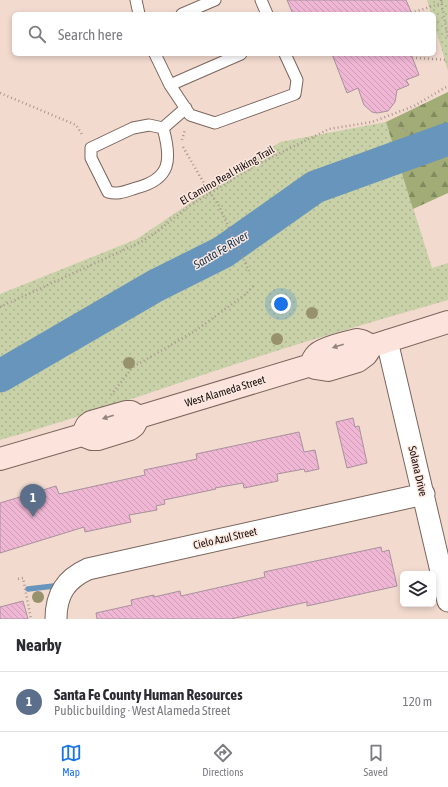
<!DOCTYPE html>
<meta charset="utf-8">
<style>
:root{--surface:#fff;--page:#f2f2f3;--text:#2b2b33;--muted:#7c7c81;--line:#e1e1e2;--accent:#1a73e8}
body{margin:0;font-family:"Asap Condensed",sans-serif;background:var(--page);color:var(--text)}
.controls{position:absolute;right:12px;bottom:12px;display:grid;overflow:hidden;border-radius:6px;box-shadow:0 2px 6px #0003}
.controls button{width:36px;height:36px;display:grid;place-items:center;padding:0;border:0;border-bottom:1px solid var(--line);background:var(--surface);color:var(--text);font:20px sans-serif}
.you{position:absolute;left:281px;top:304px;width:14px;height:14px;margin:-10px;border:3px solid #fff;border-radius:50%;background:#1a73e8;box-shadow:0 0 0 6px #1a73e833}
.badge{display:grid;place-items:center;width:26px;height:26px;border-radius:50%;background:var(--accent);color:#fff;font-size:13px;font-weight:700}
.pin{position:absolute;translate:-50% -33px;filter:drop-shadow(0 1px 2px #0008)}
.pin::after{content:'';position:absolute;top:21px;width:14px;height:12px;background:inherit;clip-path:polygon(0 0,100% 0,50% 100%)}
.list{margin:0;padding:0;list-style:none}
h2{display:flex;justify-content:space-between;align-items:center;height:52px;margin:0;padding:0 16px;font-size:17px}
h2 small{font-size:13px;font-weight:400;color:var(--muted)}
.list li{display:grid;grid-template-columns:26px 1fr auto;gap:12px;align-items:center;box-sizing:border-box;height:60px;padding:0 16px;border-top:1px solid var(--line)}
.list b{display:block;font-size:15px;white-space:nowrap}
.list p{margin:0;font-size:13px;white-space:nowrap;color:var(--muted)}
.list em{font-size:13px;font-style:normal;color:var(--muted)}
.icon{flex:none;width:22px;height:22px;fill:none;stroke:currentColor;stroke-width:2;stroke-linecap:round;stroke-linejoin:round}
.map{position:relative;flex:none;width:448px;height:619px;overflow:hidden}
.search{position:absolute;background:var(--surface);box-shadow:0 2px 6px #0003;left:12px;right:12px;top:12px;height:44px;display:flex;align-items:center;gap:10px;box-sizing:border-box;padding:0 14px;border-radius:6px;color:var(--muted);font-size:15px}
.sheet{height:112px;background:var(--surface)}
nav{display:flex;justify-content:space-around;align-items:center;box-sizing:border-box;height:56px;border-top:1px solid var(--line);background:var(--surface);font-size:11px;color:var(--muted)}
nav a{display:grid;justify-items:center;gap:2px}
nav .on{color:var(--accent)}
.map>svg:first-child{display:block}
.grass{fill:url(#grass-dots)}
.forest{fill:url(#forest-firs)}
.lines{fill:none;stroke-linecap:round;stroke-linejoin:round}
.stream{stroke:#6895bb;stroke-width:5.5}
.river{stroke:#6895bb;stroke-width:33}
.building{fill:url(#building-back-hatch);stroke:#a7919c}
.lane-casing{stroke:#7b665d;stroke-width:13}
.street-casing{stroke:#7b665d;stroke-width:23}
.secondary-casing{stroke:#7b665d;stroke-width:24}
.path{stroke:#a8958d;stroke-width:2.5;stroke-dasharray:1 3;stroke-linecap:butt}
.lane{stroke:#fff;stroke-width:11}
.street{stroke:#fff;stroke-width:21}
.secondary{stroke:#fce3dc;stroke-width:22}
.tree{fill:#97926b}
.oneway{fill:#94827d}
.labels{text-anchor:middle;stroke-width:3;stroke-linejoin:round;paint-order:stroke}
.street-label{font-size:11px;fill:#140c09;stroke:#fce8e0}
.water-label{font-size:12px;font-style:italic;fill:#123550;stroke:#fce8e0}
</style>
<div class="map">
<svg width="448" height="619" viewBox="0 0 448 619">
<defs>
<pattern id="grass-dots" width="8" height="8" patternUnits="userSpaceOnUse"><rect width="8" height="8" fill="#c8d1a7"/><path d="M2 2h.1M6 6h.1" fill="none" stroke="#abb28e" stroke-width="1.8" stroke-linecap="round"/></pattern>
<pattern id="forest-firs" width="22" height="20" patternUnits="userSpaceOnUse"><rect width="22" height="20" fill="#a1ac76"/><path d="M5 1l3.5 6h-7zM16 11l3.5 6h-7z" fill="#828a5f"/></pattern>
<pattern id="building-back-hatch" width="6" height="6" patternUnits="userSpaceOnUse"><rect width="6" height="6" fill="#f0b7d5"/><path d="M-1 5l2 2M0 0l6 6M5-1l2 2" fill="none" stroke="#cd9cb6"/></pattern>
</defs>
<rect width="100%" height="100%" fill="#f2dacf"/>
<path class="grass" d="M 427,0 L 448,0 L 448,71 L 434,23 L 434,14 L 431,14 Z
M 386,122 L 432,268 L 448,263 L 448,300 C 378,320 308,340 239,363 C 160,389 81,417 0,440 L 0,294 L 137,239 L 280,142 Z"/>
<path class="forest" d="M 448,92 L 448,193 L 413,209 L 386,122 Z"/>
<g class="lines">
<path class="stream" d="M 28,589 L 54,586"/>
<path class="river" d="M 0,376 L 155,286 L 223,252 L 315,187 L 448,139"/>
</g>
<path class="building" d="M 287,0 L 406,0 L 412,14 L 293,14 Z
M 332,54 L 411,54 L 419,75 L 406,80 L 409,85 L 397,90 L 395,102 L 388,111 L 377,113 L 372,112 L 364,105 L 358,88 L 347,93 Z
M 353,418 L 355,427 L 359,426 L 367,463 L 347,468 L 336,422 Z
M 299,432 L 304,452 L 315,450 L 319,469 L 305,472 L 304,469 L 277,474 L 278,481 L 244,488 L 243,483 L 215,488 L 216,489 L 164,500 L 165,504 L 156,506 L 157,510 L 129,515 L 131,522 L 85,532 L 84,527 L 0,553 L 0,503 L 56,486 L 59,494 L 145,475 L 144,470 L 197,459 L 196,454 Z
M 381,547 L 382,552 L 389,550 L 397,586 L 307,606 L 307,602 L 231,619 L 97,619 L 96,613 L 132,605 L 131,600 L 154,595 L 154,597 L 180,591 L 181,596 L 265,577 L 264,572 Z
M 23,601 L 28,619 L 0,619 L 0,607 Z"/>
<g class="lines">
<defs>
<path id="lane" d="M 136,0 L 139,14
M 261,0 L 267,14
M 182,14 L 215,0
M 155,54 L 170,85 L 190,115 L 215,123 L 295,94 L 297,80 L 285,54
M 170,85 L 241,54
M 163,128 C 172,160 171,179 136,188 C 126,191 118,195 108,192 L 91,158 L 91,148 L 133,128 L 149,125 L 163,128 L 186,108"/>
<path id="street" d="M 387,341 L 448,601
M 56,619 C 56,594 66,579 88,569 L 424,494"/>
<path id="secondary" d="M 311,365 L 315,368 L 328,370 L 358,361 L 366,355 L 372,346 L 448,322
M 311,365 C 312,361 314,357 317,354 C 324,348 348,342 357,340 L 362,341 L 372,346
M 139,417 L 311,365
M 82,435 L 87,425 L 91,422 L 126,412 L 131,412 L 139,417
M 0,459 L 82,435 L 92,439 L 98,439 L 130,429 L 134,426 L 139,417"/>
</defs>
<use href="#lane" class="lane-casing"/>
<use href="#street" class="street-casing"/>
<use href="#secondary" class="secondary-casing"/>
<path class="path" d="M 441,0 L 448,38
M 411,13 L 442,3
M 416,58 L 448,60
M 0,93 L 76,125 L 83,136
M 396,124 L 412,135
M 182,140 L 185,130
M 183,147 L 205,185 L 219,206 L 249,271
M 0,307 L 141,242 L 158,231 L 189,206 L 256,165 L 329,129 L 372,122 L 414,106 L 448,86
M 111,395 L 133,367 L 195,331 L 246,294 L 255,284
M 18,579 L 23,578 L 31,619"/>
<use href="#lane" class="lane"/>
<use href="#street" class="street"/>
<use href="#secondary" class="secondary"/>
</g>
<g class="tree">
<circle cx="312" cy="313" r="6"/>
<circle cx="277" cy="339" r="6"/>
<circle cx="129" cy="363" r="6"/>
<circle cx="38" cy="597" r="6"/>
</g>
<defs><path id="oneway-solid" d="M-6-.8H1V-3.2L6.5 0L1 3.2V.8H-6Z"/></defs>
<g class="oneway">
<use href="#oneway-solid" transform="translate(338 346) rotate(163)"/>
<use href="#oneway-solid" transform="translate(108 417) rotate(163)"/>
</g>
<g class="labels">
<g class="street-label">
<text transform="translate(227 175) rotate(-30)" y="4">El Camino Real Hiking Trail</text>
<text transform="translate(225 391) rotate(-17)" y="4">West Alameda Street</text>
<text transform="translate(418 471) rotate(77)" y="4">Solana Drive</text>
<text transform="translate(225 538) rotate(-13)" y="4">Cielo Azul Street</text>
</g>
<g class="water-label">
<text transform="translate(221 250) rotate(-31)" y="4">Santa Fe River</text>
</g>
</g>
</svg>
<div class="controls">
<button><svg class="icon" aria-label="layers" viewBox="0 0 24 24"><path d="M12 4l9 5-9 5-9-5zM3 14l9 5 9-5"/></svg></button>
</div>
<div class="you"></div>
<div class="pin badge" style="left:33px;top:517px;background:#5c6f8a">1</div>
<div class="search"><svg class="icon" aria-label="search" viewBox="0 0 24 24"><circle cx="10" cy="10" r="6"/><path d="M15 15l6 6"/></svg>Search here</div>
</div>
<section class="sheet">
<h2>Nearby<small></small></h2>
<ul class="list">
<li><span class="badge" style="background:#5c6f8a">1</span><div><b>Santa Fe County Human Resources</b><p>Public building · West Alameda Street</p></div><em>120 m</em></li>
</ul>
</section>
<nav>
<a class="on"><svg class="icon" aria-label="map" viewBox="0 0 24 24"><path d="M3 6l6-2 6 2 6-2v14l-6 2-6-2-6 2zM9 4v14M15 6v14"/></svg>Map</a>
<a><svg class="icon" aria-label="directions" viewBox="0 0 24 24"><path d="M12 3l9 9-9 9-9-9zM9 14v-3h6M13 9l2 2-2 2"/></svg>Directions</a>
<a><svg class="icon" aria-label="saved" viewBox="0 0 24 24"><path d="M7 4h10v16l-5-4-5 4z"/></svg>Saved</a>
</nav>
